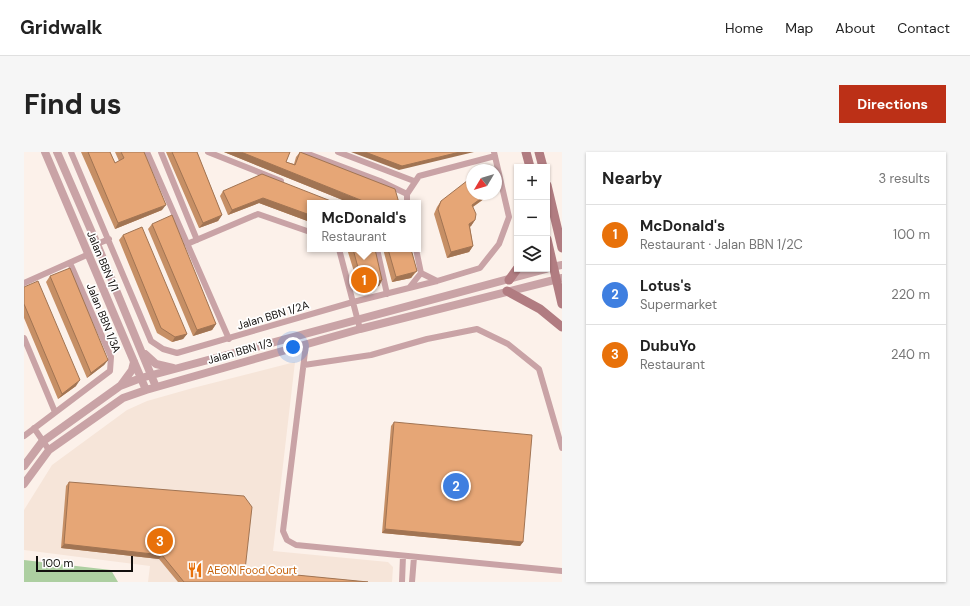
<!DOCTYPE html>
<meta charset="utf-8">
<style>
:root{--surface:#fff;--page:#f6f6f6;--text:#222;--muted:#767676;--line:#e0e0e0;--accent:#bc3017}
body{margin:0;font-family:"DM Sans",sans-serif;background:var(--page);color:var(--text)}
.controls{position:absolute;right:12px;top:12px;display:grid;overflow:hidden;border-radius:0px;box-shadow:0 1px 3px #0004}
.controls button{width:36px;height:36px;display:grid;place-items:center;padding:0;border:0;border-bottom:1px solid var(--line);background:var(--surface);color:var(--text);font:20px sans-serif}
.compass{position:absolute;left:442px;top:12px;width:36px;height:36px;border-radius:50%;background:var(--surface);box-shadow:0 1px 3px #0004;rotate:232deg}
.scale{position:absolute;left:12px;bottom:10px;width:97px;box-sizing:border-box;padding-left:4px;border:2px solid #120f0d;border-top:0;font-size:11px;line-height:14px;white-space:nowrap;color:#120f0d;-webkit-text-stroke:3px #fff;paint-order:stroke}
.you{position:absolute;left:269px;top:195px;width:14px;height:14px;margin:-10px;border:3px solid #fff;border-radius:50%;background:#1a73e8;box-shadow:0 0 0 6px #1a73e833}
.badge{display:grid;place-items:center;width:26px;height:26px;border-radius:50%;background:var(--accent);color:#fff;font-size:13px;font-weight:700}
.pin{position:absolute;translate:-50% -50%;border:2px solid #fff;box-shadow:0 1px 4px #0006}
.popup{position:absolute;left:283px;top:48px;width:114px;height:52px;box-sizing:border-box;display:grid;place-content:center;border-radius:0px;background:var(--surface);filter:drop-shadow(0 1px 3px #0005);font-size:13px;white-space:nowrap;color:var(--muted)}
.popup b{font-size:15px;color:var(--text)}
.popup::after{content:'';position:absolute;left:50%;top:100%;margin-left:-8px;border:8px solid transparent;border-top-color:var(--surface)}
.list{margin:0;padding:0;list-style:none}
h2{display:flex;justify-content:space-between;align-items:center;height:52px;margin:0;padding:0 16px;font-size:17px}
h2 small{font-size:13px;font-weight:400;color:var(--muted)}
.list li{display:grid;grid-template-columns:26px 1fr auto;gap:12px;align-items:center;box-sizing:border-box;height:60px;padding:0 16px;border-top:1px solid var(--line)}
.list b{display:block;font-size:15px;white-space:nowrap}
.list p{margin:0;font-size:13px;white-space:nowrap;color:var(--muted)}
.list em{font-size:13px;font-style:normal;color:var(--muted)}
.icon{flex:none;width:22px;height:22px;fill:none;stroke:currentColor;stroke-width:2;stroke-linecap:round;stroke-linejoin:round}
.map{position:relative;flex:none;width:538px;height:430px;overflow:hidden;border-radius:0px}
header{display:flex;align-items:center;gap:24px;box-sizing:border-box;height:56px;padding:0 20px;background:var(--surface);border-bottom:1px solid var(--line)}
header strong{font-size:19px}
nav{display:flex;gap:22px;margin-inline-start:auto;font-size:14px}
.intro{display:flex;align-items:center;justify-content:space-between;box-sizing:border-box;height:96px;padding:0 24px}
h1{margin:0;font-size:28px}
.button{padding:10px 18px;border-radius:0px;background:var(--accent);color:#fff;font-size:14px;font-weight:700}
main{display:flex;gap:24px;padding:0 24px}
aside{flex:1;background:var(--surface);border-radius:0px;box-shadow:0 1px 3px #0004}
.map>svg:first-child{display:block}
.built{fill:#f6e5d9}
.green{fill:#adcfa1}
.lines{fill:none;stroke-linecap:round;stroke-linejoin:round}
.minor{stroke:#c9a3a6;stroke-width:6}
.tertiary{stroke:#c9a3a6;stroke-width:8}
.secondary{stroke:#b17c81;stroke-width:9}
.wall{fill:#c68f65}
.shaded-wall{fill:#a17453}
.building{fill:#e6a676;stroke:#a17453}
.labels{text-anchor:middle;stroke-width:3.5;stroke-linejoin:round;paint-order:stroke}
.street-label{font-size:11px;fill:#120f0d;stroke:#fff}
.food-label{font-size:11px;fill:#c56008;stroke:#fff;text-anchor:start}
</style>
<header>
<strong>Gridwalk</strong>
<nav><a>Home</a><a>Map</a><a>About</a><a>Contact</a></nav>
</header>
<div class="intro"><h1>Find us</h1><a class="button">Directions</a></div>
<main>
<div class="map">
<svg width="538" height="430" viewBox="0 0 538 430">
<rect width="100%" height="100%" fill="#fcf1ea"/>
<path class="built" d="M 271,210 L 249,399 L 364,410 L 369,415 L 368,430 L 124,430 L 126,414 L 0,398 L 0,358 L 28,313 L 103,258 L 123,249 L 169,236 Z"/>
<path class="green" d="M 0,408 L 87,418 L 94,430 L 0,430 Z"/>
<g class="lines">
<path class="minor" d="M 47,0 L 127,189 L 139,197 L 153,201 L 329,150 L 413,129 L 456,116 L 475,92 L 485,65 L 470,0
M 123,0 L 205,187
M 137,0 L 173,88
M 184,0 L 257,29
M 279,0 L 356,29 L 383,42
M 314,0 L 390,29
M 383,51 L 383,42 L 395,24 L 471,4
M 73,92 L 85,87
M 163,92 L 234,62 L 286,80
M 315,97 L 336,177
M 353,97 L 363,142
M 397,121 L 413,129
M 0,131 L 65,102
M 385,136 L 397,121 L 392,97
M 0,186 L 31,260
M 282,192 L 259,379 L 263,388 L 272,393 L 538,419
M 280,213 L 347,203 L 403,187 L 453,177 L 484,192 L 515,217 L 538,296
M 10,276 L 25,298
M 0,284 L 86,219 L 87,205 L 46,111
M 378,430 L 379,404
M 388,430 L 390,405"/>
<path class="tertiary" d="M 21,0 L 122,238
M 33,0 L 73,92 L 132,235
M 523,116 L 538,113
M 121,202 L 132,212 L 149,216
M 97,233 L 108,218 L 110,210
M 0,314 L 18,290 L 96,234 L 117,226 L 522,117
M 0,332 L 25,298 L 99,246 L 122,238 L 336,177 L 538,126"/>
<path class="secondary" d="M 502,0 L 506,15
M 515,0 L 519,15
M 523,33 L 538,96
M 523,87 L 538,152
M 485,128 L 493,117
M 483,139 L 516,157 L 538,175"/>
</g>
<path class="wall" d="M 57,0 L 86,0 L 91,11 L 95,9 L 91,0 L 120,0 L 138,58 L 91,77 Z
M 142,0 L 173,0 L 198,63 L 194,69 L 175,76 Z
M 200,0 L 266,0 L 262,10 L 270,12 L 272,5 L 276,0 L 326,51 Z
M 199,39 L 286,51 L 286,70 L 235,51 L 204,63 L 196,44 Z
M 448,42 L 465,42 L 464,44 L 449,55 L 451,68 L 447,74 L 446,75 L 449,94 L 445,100 L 423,106 L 410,62 L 413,55 L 417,49 Z
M 128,72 L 192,172 L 188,178 L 169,184 L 124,77 Z
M 99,83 L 163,182 L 159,187 L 148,190 L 133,181 L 95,88 Z
M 323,97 L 351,97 L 358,128 L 355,134 L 336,139 Z
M 359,97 L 387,97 L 393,119 L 387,126 L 368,130 Z
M 26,124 L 84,208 L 80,213 L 63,226 L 22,130 Z
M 0,135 L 52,234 L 34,247 L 0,166 Z
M 370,270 L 499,390 L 496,394 L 358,381 L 367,274 Z
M 45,330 L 221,418 L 344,430 L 154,430 L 135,407 L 37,396 L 42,334 Z"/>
<path class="shaded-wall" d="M 200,0 L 217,0 L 344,51 L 326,51 Z
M 327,0 L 450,0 L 375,18 Z
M 463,42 L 465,42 L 464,44 L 444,58 L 448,53 Z
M 239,46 L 286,63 L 286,70 L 235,51 L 204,63 L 208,58 Z
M 142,53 L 138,58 L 91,77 L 94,71 Z
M 198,63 L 194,69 L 175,76 L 179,71 Z
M 451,68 L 447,74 L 441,77 L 445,72 Z
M 449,94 L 445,100 L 423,106 L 427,100 Z
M 391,120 L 387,126 L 368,130 L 372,125 Z
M 358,128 L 355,134 L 336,139 L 339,134 Z
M 192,172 L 188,178 L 169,184 L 173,178 Z
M 163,182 L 159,187 L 148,190 L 151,185 Z
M 84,208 L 80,213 L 63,226 L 67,221 Z
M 56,228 L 52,234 L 34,247 L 38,242 Z
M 361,377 L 499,390 L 496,394 L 358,381 Z
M 40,392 L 138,403 L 135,407 L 37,396 Z"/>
<path class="building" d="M 64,0 L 86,0 L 91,11 L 100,6 L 97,0 L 120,0 L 142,53 L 94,71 Z
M 148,0 L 173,0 L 198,63 L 179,71 Z
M 217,0 L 266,0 L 262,10 L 271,13 L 276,0 L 371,37 L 375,51 L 344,51 Z
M 341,0 L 436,0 L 378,14 Z
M 238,22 L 312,51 L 286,51 L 286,63 L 239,46 L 208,58 L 199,39 Z
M 448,25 L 448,42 L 463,42 L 448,53 L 452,62 L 451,68 L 445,72 L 449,94 L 427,100 L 414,57 L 417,49 Z
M 148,63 L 192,172 L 173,178 L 128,72 Z
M 118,75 L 163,182 L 151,185 L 137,176 L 99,83 Z
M 329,97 L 351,97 L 358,128 L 339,134 Z
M 364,97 L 387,97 L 393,119 L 391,120 L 372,125 Z
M 46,116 L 84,208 L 67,221 L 26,124 Z
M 14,129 L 56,228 L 38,242 L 0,152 L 0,135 Z
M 370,270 L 508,283 L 499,390 L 361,377 Z
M 45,330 L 220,344 L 228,355 L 221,418 L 344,430 L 160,430 L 138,403 L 40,392 Z"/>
<defs>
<symbol id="restaurant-bare" viewBox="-9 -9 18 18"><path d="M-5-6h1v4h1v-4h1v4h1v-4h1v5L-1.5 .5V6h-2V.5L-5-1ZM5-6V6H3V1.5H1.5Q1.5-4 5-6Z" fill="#e8710a" stroke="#fff" stroke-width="2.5" paint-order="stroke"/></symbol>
</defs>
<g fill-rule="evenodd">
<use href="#restaurant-bare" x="160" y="407" width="22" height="22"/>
</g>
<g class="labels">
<g class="street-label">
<text transform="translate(79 109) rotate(67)" y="4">Jalan BBN 1/1</text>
<text transform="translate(249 163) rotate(-17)" y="4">Jalan BBN 1/2A</text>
<text transform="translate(80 166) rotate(68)" y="4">Jalan BBN 1/3A</text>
<text transform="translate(216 199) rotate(-16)" y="4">Jalan BBN 1/3</text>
</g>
<g class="food-label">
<text x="183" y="422">AEON Food Court</text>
</g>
</g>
</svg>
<div class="controls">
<button>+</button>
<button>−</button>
<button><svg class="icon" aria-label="layers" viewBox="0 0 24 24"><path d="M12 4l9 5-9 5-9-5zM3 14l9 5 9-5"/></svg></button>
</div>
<svg class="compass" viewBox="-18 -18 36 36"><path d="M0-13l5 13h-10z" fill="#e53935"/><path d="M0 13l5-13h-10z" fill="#767676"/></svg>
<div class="scale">100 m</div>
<div class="you"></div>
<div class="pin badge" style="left:340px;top:128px;background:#e8710a">1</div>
<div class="popup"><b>McDonald's</b>Restaurant</div>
<div class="pin badge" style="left:432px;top:334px;background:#3f7fe0">2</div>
<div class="pin badge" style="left:136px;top:389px;background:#e8710a">3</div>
</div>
<aside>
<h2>Nearby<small>3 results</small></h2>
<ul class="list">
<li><span class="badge" style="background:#e8710a">1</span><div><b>McDonald's</b><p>Restaurant · Jalan BBN 1/2C</p></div><em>100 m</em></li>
<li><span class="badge" style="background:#3f7fe0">2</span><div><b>Lotus's</b><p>Supermarket</p></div><em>220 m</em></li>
<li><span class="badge" style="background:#e8710a">3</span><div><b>DubuYo</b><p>Restaurant</p></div><em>240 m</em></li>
</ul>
</aside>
</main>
